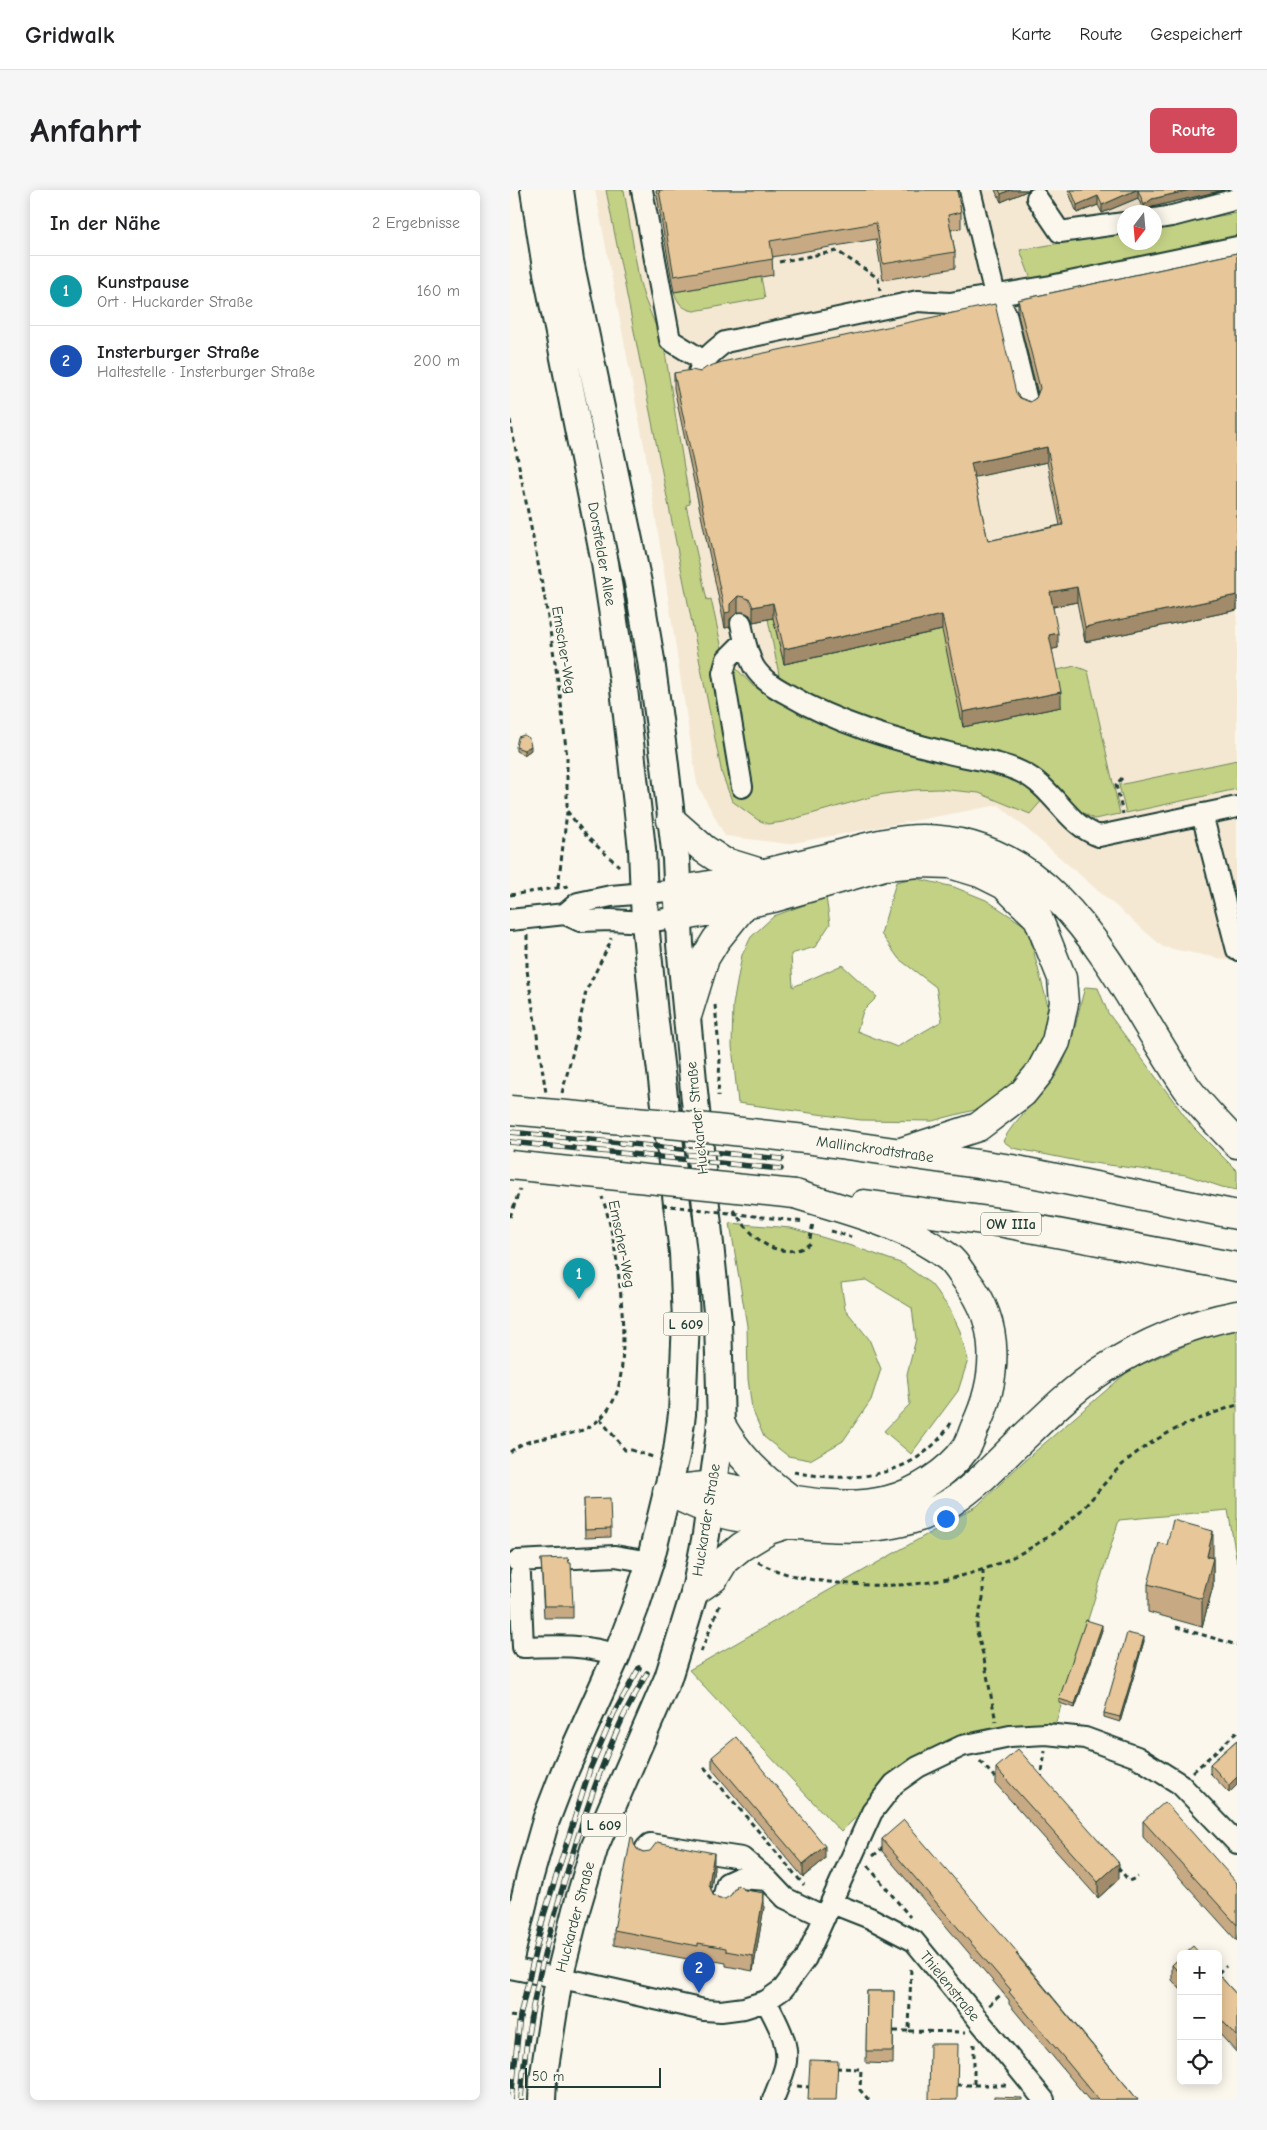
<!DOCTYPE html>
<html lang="de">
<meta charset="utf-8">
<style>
:root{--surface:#fff;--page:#f6f6f6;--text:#202124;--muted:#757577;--line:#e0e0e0;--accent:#d1495b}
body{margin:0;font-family:"Comic Neue",sans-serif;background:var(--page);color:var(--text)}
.controls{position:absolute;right:15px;bottom:15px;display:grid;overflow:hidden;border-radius:8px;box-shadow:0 2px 12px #0003}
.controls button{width:45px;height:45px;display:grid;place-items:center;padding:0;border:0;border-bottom:1px solid var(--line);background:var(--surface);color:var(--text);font:25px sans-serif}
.compass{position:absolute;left:607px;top:15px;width:45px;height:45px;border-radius:50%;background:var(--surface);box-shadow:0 2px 12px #0003;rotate:196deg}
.scale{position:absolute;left:15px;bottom:12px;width:136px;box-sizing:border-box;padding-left:5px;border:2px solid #1f3d34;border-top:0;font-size:14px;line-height:18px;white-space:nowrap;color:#1f3d34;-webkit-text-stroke:4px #fbf7ec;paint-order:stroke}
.you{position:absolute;left:435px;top:1328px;width:18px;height:18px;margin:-12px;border:4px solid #fff;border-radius:50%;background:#1a73e8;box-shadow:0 0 0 8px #1a73e833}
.badge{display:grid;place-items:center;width:32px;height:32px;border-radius:50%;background:var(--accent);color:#fff;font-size:16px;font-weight:700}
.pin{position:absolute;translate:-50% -41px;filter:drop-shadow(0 1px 2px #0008)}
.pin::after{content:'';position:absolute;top:26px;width:18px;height:15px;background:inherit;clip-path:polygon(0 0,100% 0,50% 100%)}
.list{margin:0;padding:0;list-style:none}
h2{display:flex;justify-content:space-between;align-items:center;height:65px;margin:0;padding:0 20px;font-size:21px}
h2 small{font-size:16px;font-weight:400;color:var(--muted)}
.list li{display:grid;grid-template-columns:32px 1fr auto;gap:15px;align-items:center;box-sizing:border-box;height:70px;padding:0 20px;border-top:1px solid var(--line)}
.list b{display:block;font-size:19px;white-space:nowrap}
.list p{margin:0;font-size:16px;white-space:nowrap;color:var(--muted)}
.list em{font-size:16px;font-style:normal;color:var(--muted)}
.icon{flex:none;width:28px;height:28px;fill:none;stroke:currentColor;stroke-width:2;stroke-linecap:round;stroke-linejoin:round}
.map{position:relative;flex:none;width:727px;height:1910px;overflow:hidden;border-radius:8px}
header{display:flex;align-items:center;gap:30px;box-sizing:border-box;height:70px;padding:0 25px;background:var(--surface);border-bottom:1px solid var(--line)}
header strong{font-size:24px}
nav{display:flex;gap:28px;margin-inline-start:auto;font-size:18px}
.intro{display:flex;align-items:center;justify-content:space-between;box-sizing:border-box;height:120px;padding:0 30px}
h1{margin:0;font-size:35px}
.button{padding:12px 22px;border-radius:8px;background:var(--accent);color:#fff;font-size:18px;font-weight:700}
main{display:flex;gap:30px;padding:0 30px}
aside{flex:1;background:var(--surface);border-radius:8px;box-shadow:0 2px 12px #0003}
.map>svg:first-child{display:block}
.built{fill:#f5e8d3;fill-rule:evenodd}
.green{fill:#c3d185;stroke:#71875c}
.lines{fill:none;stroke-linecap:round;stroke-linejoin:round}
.minor-casing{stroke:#1f3d34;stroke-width:24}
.major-casing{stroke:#1f3d34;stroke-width:30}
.highway-casing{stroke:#1f3d34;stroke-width:31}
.path{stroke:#1f3d34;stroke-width:3;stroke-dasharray:5 4;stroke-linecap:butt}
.minor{stroke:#fbf7ec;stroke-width:20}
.major{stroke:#fbf7ec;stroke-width:26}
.highway{stroke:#fbf7ec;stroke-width:28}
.rail-casing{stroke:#1f3d34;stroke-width:5.5}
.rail{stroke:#fbf7ec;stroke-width:4;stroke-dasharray:11;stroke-linecap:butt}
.highway-bridge-casing{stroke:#1f3d34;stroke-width:31;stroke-linecap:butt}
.path-bridge{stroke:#1f3d34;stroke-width:3;stroke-dasharray:5 4;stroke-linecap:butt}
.highway-bridge{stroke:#fbf7ec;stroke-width:28}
.wall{fill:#c7aa84;stroke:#1f3d34;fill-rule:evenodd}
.shaded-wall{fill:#a28b6b;stroke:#1f3d34}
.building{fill:#e7c699;stroke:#1f3d34;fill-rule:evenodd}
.labels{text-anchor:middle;stroke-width:4;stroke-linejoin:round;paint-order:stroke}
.shield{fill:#fbf7ec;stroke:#61756b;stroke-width:1}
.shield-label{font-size:14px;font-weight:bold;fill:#1f3d34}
.street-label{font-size:15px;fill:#1f3d34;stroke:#fbf7ec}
</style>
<header>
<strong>Gridwalk</strong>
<nav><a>Karte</a><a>Route</a><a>Gespeichert</a></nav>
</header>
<div class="intro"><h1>Anfahrt</h1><a class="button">Route</a></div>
<main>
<aside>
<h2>In der Nähe<small>2 Ergebnisse</small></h2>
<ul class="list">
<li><span class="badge" style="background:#0f9aa8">1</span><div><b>Kunstpause</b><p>Ort · Huckarder Straße</p></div><em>160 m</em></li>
<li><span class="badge" style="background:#1a4fb4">2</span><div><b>Insterburger Straße</b><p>Haltestelle · Insterburger Straße</p></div><em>200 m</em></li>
</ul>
</aside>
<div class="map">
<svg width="727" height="1910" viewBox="0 0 727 1910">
<rect width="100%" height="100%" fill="#fbf7ec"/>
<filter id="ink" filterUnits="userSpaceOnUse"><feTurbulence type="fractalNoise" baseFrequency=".02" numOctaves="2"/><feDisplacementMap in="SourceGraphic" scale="10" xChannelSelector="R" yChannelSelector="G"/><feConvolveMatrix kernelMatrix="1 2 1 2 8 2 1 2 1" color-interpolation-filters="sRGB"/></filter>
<g filter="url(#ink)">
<path class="built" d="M 85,0 L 727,0 L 727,772 L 653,757 L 489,615 L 278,654 L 215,646 L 187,594 L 136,266 ZM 614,22 L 644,22 L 644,52 L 614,52 Z"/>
<path class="green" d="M 96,0 L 114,0 L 129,89 L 134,107 L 154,156 L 180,314 L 176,315 L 197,410 L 201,409 L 212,459 L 205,483 L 220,472 L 243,496 L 268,510 L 510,591 L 534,608 L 520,624 L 469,603 L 429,599 L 404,600 L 368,605 L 273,632 L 258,634 L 248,630 L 222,611 L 212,584 Z
M 727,23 L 727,47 L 522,92 L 510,60 L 614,42 L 614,52 L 644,52 L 645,37 Z
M 251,87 L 255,108 L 184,121 C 172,119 168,113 164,102 Z
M 263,428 L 274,474 L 484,429 L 543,481 L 565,476 L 578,481 L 610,624 L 584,629 L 572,622 L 530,582 L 510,571 L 383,538 L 328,518 L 270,490 L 258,429 Z
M 727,570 L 727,599 L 616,623 L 609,595 Z
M 404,688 L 444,697 L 476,710 L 517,737 L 538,816 L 535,839 L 530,860 L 495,907 L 480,916 L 422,931 L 351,930 L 228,913 L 222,856 L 223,815 L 232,765 L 241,747 L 264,726 L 316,707 L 320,734 L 305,757 L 281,764 L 283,797 L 332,775 L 367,807 L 353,821 L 347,841 L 387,857 L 432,831 L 426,797 L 389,769 L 371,744 L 386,692 Z
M 575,797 L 588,798 L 598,823 L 683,937 L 727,981 L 727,1000 L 712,997 L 676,985 L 568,971 L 503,958 L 493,951 C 505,928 527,912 542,891 C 562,864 566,829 575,797 Z
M 220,1033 L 281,1038 L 345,1057 L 393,1074 L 421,1094 L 439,1118 L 450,1141 L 458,1170 L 448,1201 L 401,1264 L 374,1241 L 400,1214 L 397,1184 L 406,1149 L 402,1118 L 356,1090 L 331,1093 L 335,1119 L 359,1149 L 371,1179 L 361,1210 L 333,1251 L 300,1270 L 278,1266 L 254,1247 L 242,1219 L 238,1189 L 237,1136 Z
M 727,1133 L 727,1372 L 718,1320 L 609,1330 L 546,1532 L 454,1552 L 386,1588 L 331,1642 L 179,1480 L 467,1316 L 514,1271 L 621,1179 Z"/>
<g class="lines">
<defs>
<path id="minor" d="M 132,0 L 160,150 L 194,171
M 460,0 L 485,105 L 496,124 L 518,215
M 527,8 L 550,42 L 614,33
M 644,29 L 662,26 L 727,9
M 188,185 C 193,169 202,162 215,152 L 408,111 L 440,113 L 541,96 L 727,57
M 231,433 C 234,448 237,464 244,477 C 252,490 266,498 279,505 C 326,533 382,549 435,562 C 460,569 488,571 511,582 C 544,597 556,635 589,646 L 727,617
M 232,597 L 213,483 L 217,469 L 235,451
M 692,624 L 727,760
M 55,724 L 70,731 L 101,730 L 135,732 L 170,727
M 0,730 L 55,724 L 68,713 L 101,706 L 169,700
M 7,1371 L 105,1366 L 140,1372
M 10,1385 L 13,1457 C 47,1456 74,1454 107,1465
M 135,1665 L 136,1658 L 140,1654 L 232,1668 L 258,1690 L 275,1708 L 315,1727
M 212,1712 L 217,1693 L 228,1688 L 258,1690
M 322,1713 L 360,1728 L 404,1751 L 534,1910
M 0,1778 L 70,1792 L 194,1820 L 211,1821 L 234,1818 L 256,1811 L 273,1799 L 296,1768 L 362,1622 L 384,1594 L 408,1577 L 452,1556 L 500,1546 L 536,1544 L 575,1548 L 627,1567 L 670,1594 L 727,1653
M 256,1811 C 266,1831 281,1854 275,1877 C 272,1888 267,1899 263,1910"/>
<path id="major" d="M 0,1769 L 20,1686 L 36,1630 L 56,1578 L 107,1465 L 125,1418 L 140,1372 L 167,1261 L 172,1224 L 176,1130 L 173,1063 L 144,824 L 135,732 L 132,659 L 113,490 L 95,373 L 36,78 L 24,0
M 32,1910 L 33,1890 L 49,1788 L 66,1720 L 85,1656 L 158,1488 L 185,1401 L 196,1345 L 211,1235 L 208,1131 L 184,901 L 170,754 L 166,669 L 154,567 L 141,470 L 128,393 L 60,71 L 50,0"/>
<path id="highway" d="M 161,630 L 194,659 L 212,671 L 251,683
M 169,700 C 220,693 270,679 320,667 C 350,659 381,649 413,649 C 555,650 609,799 677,898 C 692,918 710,936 727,954
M 170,727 L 263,708 L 374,676 L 410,673 L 440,674 L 470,683 L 494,695 L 528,728 L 552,788 L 554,813 L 546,852 L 530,882 L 513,903 L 468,937 L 391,962
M 178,823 L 195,768 L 206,750 L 234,715
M 295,949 L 502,979 L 727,1025
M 354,1014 L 494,1033 L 727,1077
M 211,1235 C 228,1265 249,1286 278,1307
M 157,1301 C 171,1299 187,1295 202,1296 C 214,1296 227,1300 239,1302 C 284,1310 333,1321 378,1310 C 406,1303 439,1282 456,1258 C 460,1252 462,1244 465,1237 C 488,1189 491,1134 457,1091 C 451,1083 446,1073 438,1067 C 394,1033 337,1021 285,1004
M 158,1302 C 172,1308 186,1315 200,1320 C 223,1328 247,1330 271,1333 C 331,1340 390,1344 443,1311 C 469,1294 489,1271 511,1250 C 536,1226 562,1200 591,1181 C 632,1154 679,1134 727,1125
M 185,1401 L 204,1388 L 215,1370 L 231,1357 L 259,1340 L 278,1334"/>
</defs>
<use href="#minor" class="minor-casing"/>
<use href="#major" class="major-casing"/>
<use href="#highway" class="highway-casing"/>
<path class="path" d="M 269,72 L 327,61 L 368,88 L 370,101
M 0,230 L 35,409 L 50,504 L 57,568 L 57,621 L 77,647 L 109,676
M 612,588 L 606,595 L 613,624
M 48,697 L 57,622
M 0,705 L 59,696
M 17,745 L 17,780 L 36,903
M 205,815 L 210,869 L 208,906
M 52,903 L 66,850 L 76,801 L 100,753 L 101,748
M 57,947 L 64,959
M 223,1020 C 231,1031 240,1043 252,1052 C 263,1061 287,1065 299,1054 L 303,1033
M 0,1027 L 10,999
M 321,1041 L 341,1047
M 90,1229 L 115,1260 L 121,1260 L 143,1267
M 0,1262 C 23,1242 58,1251 82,1235 C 94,1227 102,1216 107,1202 C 121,1159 108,1050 92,1007
M 284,1282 C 342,1294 407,1288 441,1233
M 248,1372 C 280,1390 322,1393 358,1395 C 432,1398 501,1379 559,1331 C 576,1318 588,1300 603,1284 C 635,1249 682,1230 727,1215
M 473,1380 L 473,1408 L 467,1433 L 467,1442 L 473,1464 L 486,1532
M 666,1437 L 727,1455
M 191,1462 L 211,1412
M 470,1571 L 488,1591
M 194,1577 L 294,1695
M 683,1582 L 727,1542
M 531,1590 L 535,1561
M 363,1666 L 374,1657
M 358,1676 L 400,1727
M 608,1677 L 619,1691 L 628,1687
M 708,1783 L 716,1776
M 479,1815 L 495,1801
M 0,1826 L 22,1829
M 384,1841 L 399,1841 L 401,1778
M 399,1841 L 456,1842
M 326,1878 L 351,1879 L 350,1900 L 359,1910
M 447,1895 L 464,1895 L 464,1854
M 464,1895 L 498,1895
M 287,1896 L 299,1897"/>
<use href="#minor" class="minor"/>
<use href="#major" class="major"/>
<use href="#highway" class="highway"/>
<defs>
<path id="rail" d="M 0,942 L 272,969
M 0,952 L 271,979
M 1,1910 L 10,1826 L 34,1725 L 80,1579 L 104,1523 L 129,1478
M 11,1910 C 15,1840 31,1772 50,1706 C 67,1648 85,1589 110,1534 C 118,1516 128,1500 137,1483"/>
</defs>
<use href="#rail" class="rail-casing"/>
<use href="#rail" class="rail"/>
<defs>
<path id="highway-bridge" d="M 0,920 L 170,935 L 295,949
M 0,975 L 285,1004"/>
</defs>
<use href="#highway-bridge" class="highway-bridge-casing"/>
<path class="path-bridge" d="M 152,1015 L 295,1032"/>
<use href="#highway-bridge" class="highway-bridge"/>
</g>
<path class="wall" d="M 146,0 L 447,0 L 451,22 L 451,38 L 441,40 L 445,62 L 445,78 L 373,90 L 366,49 L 262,67 L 263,85 L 164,102 Z
M 485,0 L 519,0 L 491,12 Z
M 558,0 L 714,0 L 642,17 L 635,22 L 634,22 L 628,8 L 592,23 L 588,15 L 567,23 Z
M 727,63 L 727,420 L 575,452 L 567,412 L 543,417 L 548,458 L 542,459 L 551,517 L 453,537 L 432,440 L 274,474 L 263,428 L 243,432 L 240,425 L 234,422 L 228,422 L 220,429 L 220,437 L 215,438 L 164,198 L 164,183 L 190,182 L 506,203 L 510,208 L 520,212 L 526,208 L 528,204 L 508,125 L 508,110 ZM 537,272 L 550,335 L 478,351 L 464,287 Z
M 6,557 L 21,560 L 14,565 L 6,561 Z
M 74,1309 L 101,1339 L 101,1347 L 75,1348 Z
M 31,1369 L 63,1416 L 63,1428 L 34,1428 Z
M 703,1369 L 703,1396 L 692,1437 L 638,1422 L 638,1394 Z
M 592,1440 L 565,1518 L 549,1513 L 549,1509 Z
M 634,1451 L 610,1532 L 594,1527 L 594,1523 Z
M 727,1550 L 727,1595 L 719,1603 L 700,1583 L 700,1574 Z
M 202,1567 L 315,1669 L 293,1687 L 202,1579 Z
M 486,1578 L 609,1689 L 588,1708 L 486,1594 Z
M 633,1631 L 727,1693 L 727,1751 L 633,1647 Z
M 372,1649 L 508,1765 L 628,1910 L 579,1910 L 499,1814 L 499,1810 L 372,1661 Z
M 124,1654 L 127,1659 L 133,1662 L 204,1678 L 201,1699 L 203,1705 L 209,1709 L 254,1717 L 243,1781 L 216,1776 L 216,1773 L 188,1768 L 188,1771 L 104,1755 L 104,1740 Z
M 671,1767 L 671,1800 L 662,1790 L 662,1775 Z
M 708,1784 L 727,1805 L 727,1863 L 708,1842 Z
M 357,1801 L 384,1801 L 383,1874 L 356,1873 Z"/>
<path class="shaded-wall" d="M 500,0 L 519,0 L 491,12 L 491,4 Z
M 626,0 L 628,0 L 628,8 L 592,23 L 592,15 Z
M 680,0 L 714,0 L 642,17 L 634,22 L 634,15 L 642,9 Z
M 588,6 L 588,15 L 567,23 L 567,15 Z
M 537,257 L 537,272 L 461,288 L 461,273 Z
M 567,397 L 567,412 L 540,417 L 540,402 Z
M 727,405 L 727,420 L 575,452 L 575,437 Z
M 228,406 L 228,422 L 220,429 L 220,437 L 215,438 L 215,423 L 220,414 Z
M 263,413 L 263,428 L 243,432 L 243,417 Z
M 432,425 L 432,440 L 274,474 L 274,459 Z
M 548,443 L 548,458 L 539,460 L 539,445 Z
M 551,502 L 551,517 L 453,537 L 453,522 Z
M 21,556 L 21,560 L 14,565 L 14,560 Z
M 703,1341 L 703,1396 L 692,1437 L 692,1409 L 697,1366 Z
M 592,1435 L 592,1440 L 565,1518 L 565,1514 Z
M 634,1447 L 634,1451 L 610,1532 L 610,1527 Z
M 727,1587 L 727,1595 L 719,1603 L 719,1595 Z
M 315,1656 L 315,1669 L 293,1687 L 293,1674 Z
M 204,1663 L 204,1678 L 199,1709 L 199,1694 Z
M 609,1673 L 609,1689 L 588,1708 L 588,1692 Z
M 254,1703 L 254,1717 L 243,1781 L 243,1766 Z"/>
<path class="building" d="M 149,0 L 447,0 L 451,22 L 438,25 L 445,62 L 373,74 L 366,33 L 260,51 L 263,69 L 164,86 Z
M 489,0 L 500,0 L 491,4 Z
M 561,0 L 626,0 L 592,15 L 588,6 L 567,15 Z
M 628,0 L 680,0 L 642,9 L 634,15 Z
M 727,63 L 727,405 L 575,437 L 567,397 L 540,402 L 548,443 L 539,445 L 551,502 L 453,522 L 432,425 L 274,459 L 263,413 L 243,417 L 240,410 L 234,407 L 228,406 L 220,414 L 220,422 L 215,423 L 164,183 L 182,180 L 190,182 L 197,177 L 212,172 L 485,114 L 506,203 L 510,208 L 520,212 L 526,208 L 530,198 L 508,110 ZM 537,257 L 553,335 L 478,351 L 461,273 Z
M 14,545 L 19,548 L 21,556 L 14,560 L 6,557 L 8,547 Z
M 100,1308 L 101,1339 L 75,1340 L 74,1309 Z
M 663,1330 L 703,1341 L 697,1366 L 703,1368 L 692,1409 L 638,1394 L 649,1353 L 657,1355 Z
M 58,1368 L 59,1373 L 61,1373 L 63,1416 L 34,1416 L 31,1369 Z
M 576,1430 L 592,1435 L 565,1514 L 549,1509 Z
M 617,1443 L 634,1447 L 610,1527 L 594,1523 Z
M 226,1547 L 315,1656 L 293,1674 L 202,1567 Z
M 727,1550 L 727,1587 L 719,1595 L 700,1574 Z
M 508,1559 L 609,1673 L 588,1692 L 486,1578 Z
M 655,1612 L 727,1693 L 727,1735 L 633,1631 Z
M 394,1630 L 508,1763 L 506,1764 L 628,1910 L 589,1910 L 499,1802 L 501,1800 L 372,1649 Z
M 121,1647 L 123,1648 L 124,1654 L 127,1659 L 133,1662 L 140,1661 L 147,1652 L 204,1663 L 199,1694 L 203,1705 L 209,1709 L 215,1709 L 221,1705 L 224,1699 L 226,1699 L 227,1695 L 235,1700 L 254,1703 L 243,1766 L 216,1761 L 216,1758 L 188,1753 L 188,1756 L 104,1740 Z
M 683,1756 L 690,1764 L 674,1764 Z
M 671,1767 L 671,1784 L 662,1775 Z
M 708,1784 L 727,1805 L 727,1847 L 708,1826 Z
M 357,1801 L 384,1801 L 383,1861 L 356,1861 Z
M 420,1854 L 448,1854 L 447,1910 L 419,1910 Z
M 300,1870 L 328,1871 L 326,1910 L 298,1910 Z
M 484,1907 L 512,1908 L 512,1910 L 484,1910 Z"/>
</g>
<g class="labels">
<g class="shield">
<rect x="471" y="1022.5" width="60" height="23" rx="4"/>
<rect x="153.5" y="1122.5" width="45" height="23" rx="4"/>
<rect x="71.5" y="1623.5" width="45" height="23" rx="4"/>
</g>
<g class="shield-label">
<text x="501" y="1039">OW IIIa</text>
<text x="176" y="1139">L 609</text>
<text x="94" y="1640">L 609</text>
</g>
<g class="street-label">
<text transform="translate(92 364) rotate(80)" y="5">Dorstfelder Allee</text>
<text transform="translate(54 460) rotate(81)" y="5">Emscher-Weg</text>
<text transform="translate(187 928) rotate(-96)" y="5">Huckarder Straße</text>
<text transform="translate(365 959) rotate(8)" y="5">Mallinckrodtstraße</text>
<text transform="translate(112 1054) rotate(79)" y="5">Emscher-Weg</text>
<text transform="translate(196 1330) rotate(-81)" y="5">Huckarder Straße</text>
<text transform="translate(65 1727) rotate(-75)" y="5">Huckarder Straße</text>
<text transform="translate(440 1796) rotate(51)" y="5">Thielenstraße</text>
</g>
</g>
</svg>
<div class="controls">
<button>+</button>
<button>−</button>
<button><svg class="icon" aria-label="locate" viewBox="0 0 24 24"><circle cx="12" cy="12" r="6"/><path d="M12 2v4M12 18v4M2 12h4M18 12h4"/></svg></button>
</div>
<svg class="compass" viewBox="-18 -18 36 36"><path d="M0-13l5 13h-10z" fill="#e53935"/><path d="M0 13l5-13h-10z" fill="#757577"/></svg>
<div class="scale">50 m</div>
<div class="you"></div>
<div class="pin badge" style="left:69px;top:1109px;background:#0f9aa8">1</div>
<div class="pin badge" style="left:189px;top:1803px;background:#1a4fb4">2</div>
</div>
</main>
